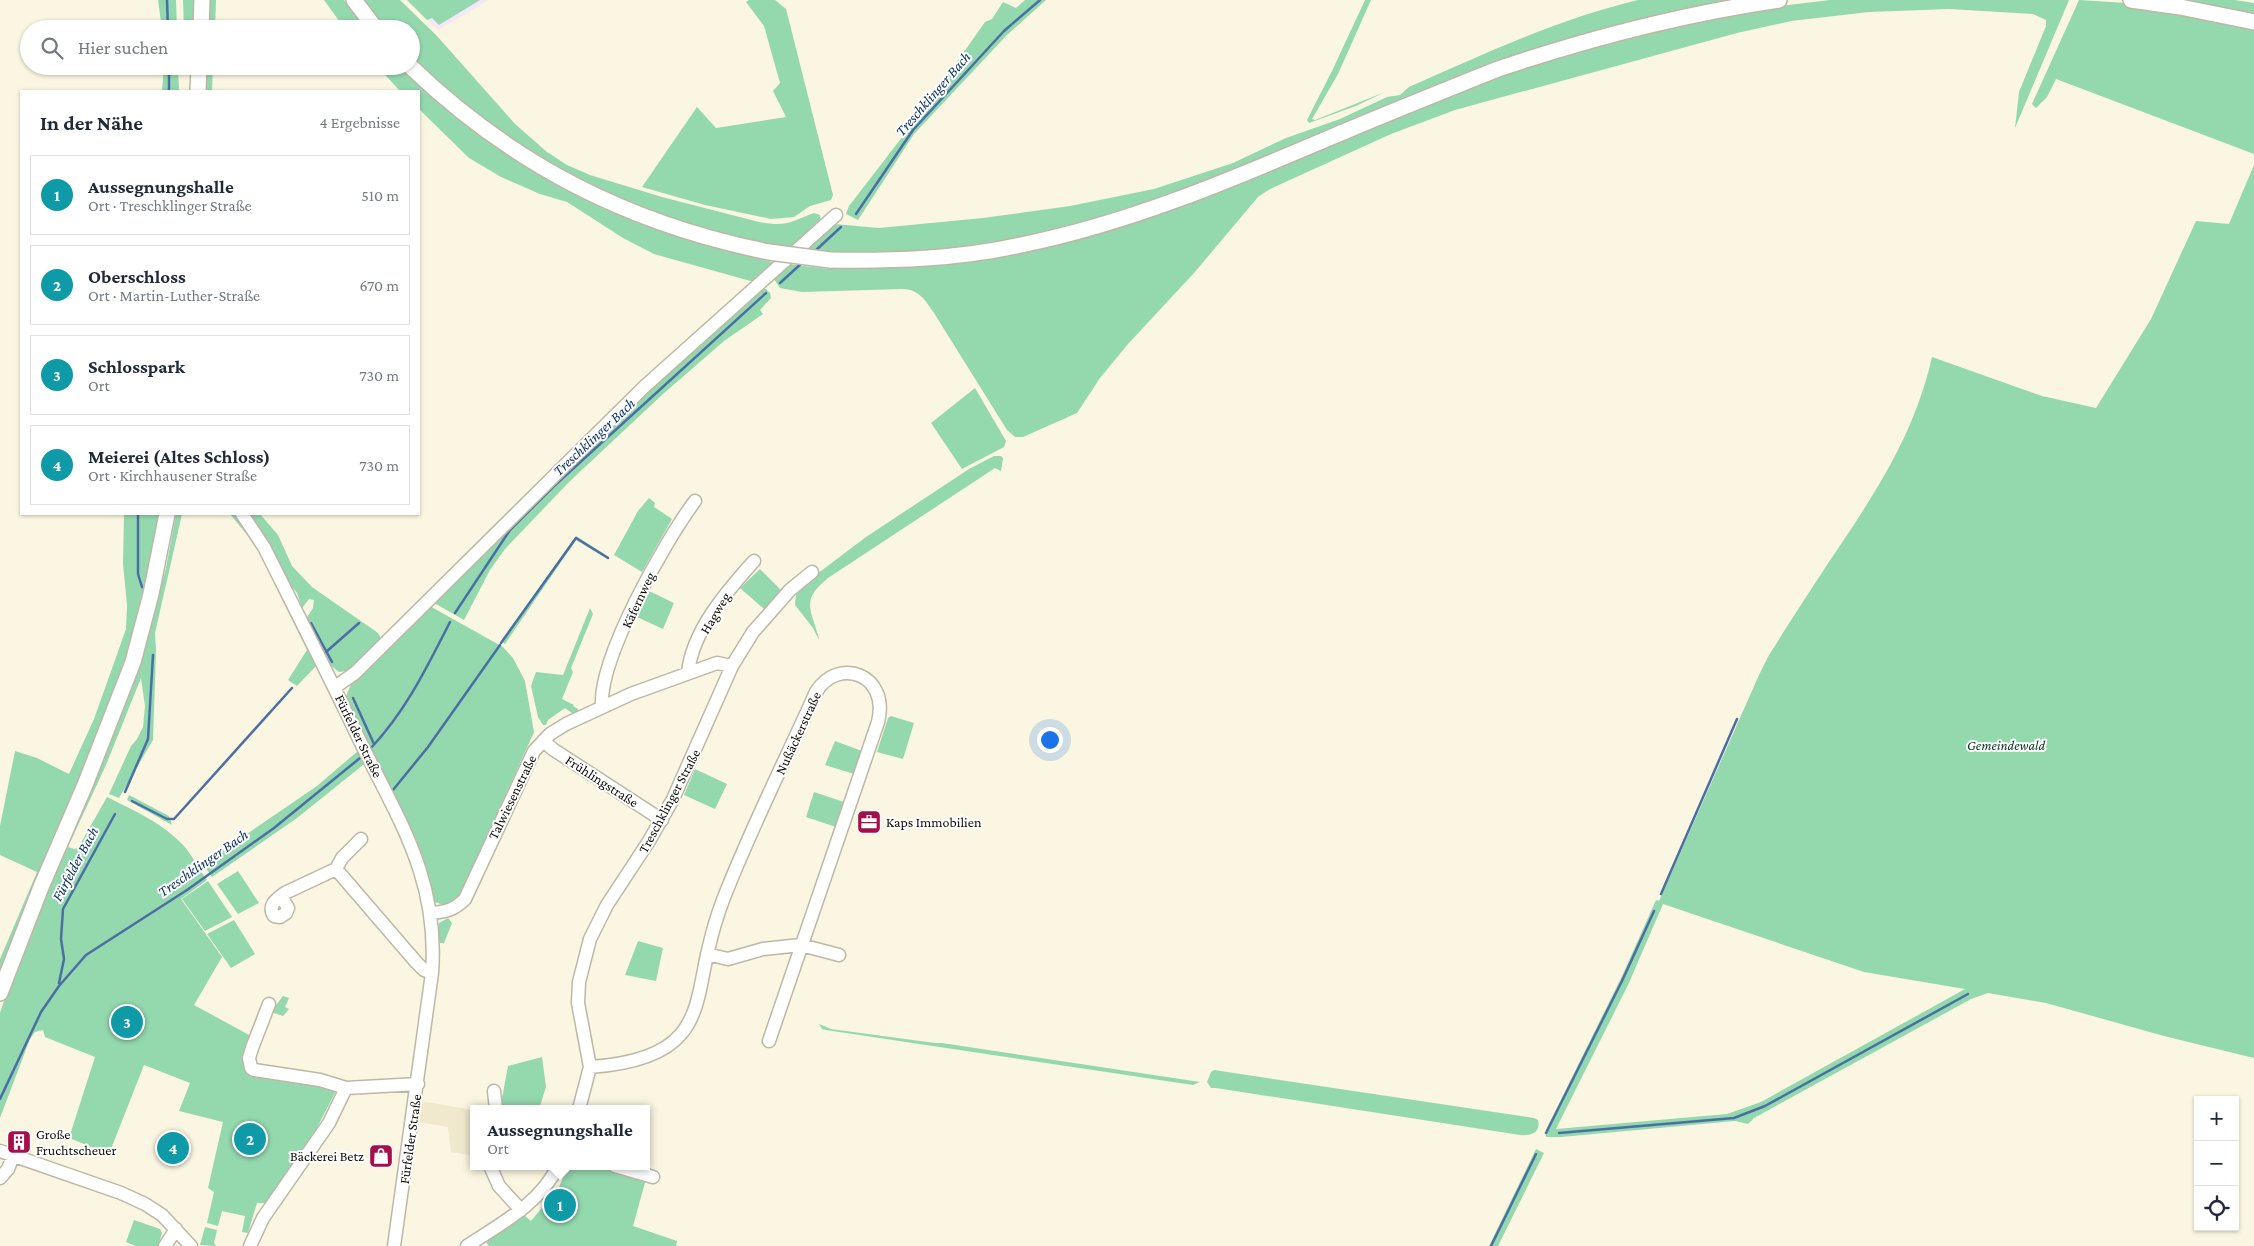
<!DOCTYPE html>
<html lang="de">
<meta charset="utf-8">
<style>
:root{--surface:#fff;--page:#f2f2f3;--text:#1f2937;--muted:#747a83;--line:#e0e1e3;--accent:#a40e4a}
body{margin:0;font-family:"Crimson Pro",serif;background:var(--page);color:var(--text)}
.controls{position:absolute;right:15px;bottom:15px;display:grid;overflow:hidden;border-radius:0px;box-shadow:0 1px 4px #0004}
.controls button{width:45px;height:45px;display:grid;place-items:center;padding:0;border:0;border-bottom:1px solid var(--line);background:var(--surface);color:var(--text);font:25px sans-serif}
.you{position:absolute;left:1049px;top:739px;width:18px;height:18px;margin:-12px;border:4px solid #fff;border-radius:50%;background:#1a73e8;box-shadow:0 0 0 8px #1a73e833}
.badge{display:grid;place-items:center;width:32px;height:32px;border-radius:50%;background:var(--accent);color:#fff;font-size:16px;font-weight:700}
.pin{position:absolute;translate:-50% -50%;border:2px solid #fff;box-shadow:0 1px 5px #0006}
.popup{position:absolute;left:470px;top:1105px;width:180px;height:65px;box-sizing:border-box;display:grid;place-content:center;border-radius:0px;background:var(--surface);filter:drop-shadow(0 1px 4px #0005);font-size:16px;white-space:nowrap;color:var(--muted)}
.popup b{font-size:19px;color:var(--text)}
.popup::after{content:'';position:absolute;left:50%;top:100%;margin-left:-10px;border:10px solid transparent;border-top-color:var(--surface)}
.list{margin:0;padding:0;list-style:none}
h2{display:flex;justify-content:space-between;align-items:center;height:65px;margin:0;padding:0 20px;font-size:21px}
h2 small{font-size:16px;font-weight:400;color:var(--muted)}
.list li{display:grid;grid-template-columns:32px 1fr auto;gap:15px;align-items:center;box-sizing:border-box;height:80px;margin:0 10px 10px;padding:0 10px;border:1px solid var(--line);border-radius:0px}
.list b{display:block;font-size:19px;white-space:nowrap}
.list p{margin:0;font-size:16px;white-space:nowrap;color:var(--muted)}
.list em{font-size:16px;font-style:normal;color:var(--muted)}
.icon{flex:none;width:28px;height:28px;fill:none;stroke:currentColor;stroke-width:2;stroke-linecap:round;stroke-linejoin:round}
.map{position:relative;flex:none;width:2254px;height:1246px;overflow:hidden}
.search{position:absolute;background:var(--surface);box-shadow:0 1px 4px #0004;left:20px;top:20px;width:400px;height:55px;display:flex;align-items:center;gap:12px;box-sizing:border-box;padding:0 18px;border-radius:28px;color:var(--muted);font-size:19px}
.panel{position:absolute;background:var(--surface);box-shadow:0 1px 4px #0004;left:20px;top:90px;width:400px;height:425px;border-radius:0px}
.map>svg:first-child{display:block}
.industrial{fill:#f5e6f8}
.built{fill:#f0e9ce}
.green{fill:#94d8ae;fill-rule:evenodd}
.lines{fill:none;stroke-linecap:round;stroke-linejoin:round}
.stream{stroke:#4a6fa4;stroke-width:2.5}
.minor-casing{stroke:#bdb8a6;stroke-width:15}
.major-casing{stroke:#bdb8a6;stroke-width:18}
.minor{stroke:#fff;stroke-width:12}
.major{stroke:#fff;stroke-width:15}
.major-bridge-casing{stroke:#bdb8a6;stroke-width:18;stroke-linecap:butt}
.major-bridge{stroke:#fff;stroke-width:15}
.labels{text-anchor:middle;stroke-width:4;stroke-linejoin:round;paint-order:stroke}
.street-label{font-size:14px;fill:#0e0c06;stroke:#fff}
.park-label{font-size:14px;font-style:italic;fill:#0a3721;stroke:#fff}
.poi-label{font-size:14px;fill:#0e0c06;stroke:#fff;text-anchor:start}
.water-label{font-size:15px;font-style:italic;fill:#0d3262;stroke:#fff}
</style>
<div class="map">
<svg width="2254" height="1246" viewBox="0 0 2254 1246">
<rect width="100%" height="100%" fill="#fbf6e2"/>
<path class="industrial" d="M 407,0 L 489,0 L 438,30 Z"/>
<path class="built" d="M 421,1101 L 474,1110 L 474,1156 L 451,1152 L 448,1127 L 418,1122 Z"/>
<path class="green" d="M 158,0 L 176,0 L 177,29 L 162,29 Z
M 183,0 L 198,0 L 196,29 L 184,29 Z
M 207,0 L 216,0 L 215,29 L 206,29 Z
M 324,0 L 344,0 L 369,29 L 345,29 Z
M 361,0 L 400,0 L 437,36 L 515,124 L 547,152 L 567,165 L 590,175 L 662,197 L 759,222 C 787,227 790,222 814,213 L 820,215 L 821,222 L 792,249 L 685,227 L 574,180 L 482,122 L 411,59 L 411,29 L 384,29 Z
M 407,0 L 480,0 L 439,25 L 432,18 L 427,20 Z
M 749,0 L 775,0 L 786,9 L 833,195 L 831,200 L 810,206 L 794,217 L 771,219 L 705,205 L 642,187 L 697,107 L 716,128 L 786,117 L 773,91 L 780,83 L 764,26 L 746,2 Z
M 1025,0 L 1046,0 L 1007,35 L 914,134 L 858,220 L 846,214 L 849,206 L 923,110 L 985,22 L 992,19 L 1003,2 L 1016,8 Z
M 1365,0 L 1371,0 L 1338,74 L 1312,119 L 1315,120 L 1385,92 L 1356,106 L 1309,123 L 1307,120 L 1332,71 Z
M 1638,0 L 1735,0 L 1654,16 L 1159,201 L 1021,240 L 912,254 L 841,253 L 803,249 L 834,224 L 879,228 L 983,218 L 1070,206 L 1154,189 L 1233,163 L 1286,138 L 1340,119 L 1387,97 L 1400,95 L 1409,87 C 1484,54 1558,19 1638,0 Z
M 1830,0 L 2069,0 L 2015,128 L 2019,92 L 2046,26 L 2046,20 L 2033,14 L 1949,9 L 1869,12 L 1791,21 L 1737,33 L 1455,110 L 1391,134 L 1270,189 L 1258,197 L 1194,273 L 1128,344 L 1100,378 L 1077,413 L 1023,437 L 1015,437 L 1007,430 L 934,313 C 925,300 919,289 902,289 L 802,292 L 780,288 L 774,279 L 787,264 L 829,269 L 830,266 L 1022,251 L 1506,72 L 1609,40 L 1756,9 Z
M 2079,0 L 2127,3 L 2254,28 L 2254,154 L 2056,79 L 2047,97 L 2036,108 L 2032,104 Z
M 2172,0 L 2235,0 L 2254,3 L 2254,15 Z
M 164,66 L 178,66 L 179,91 L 162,91 Z
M 204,66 L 213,66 L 212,91 L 203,91 Z
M 377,66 L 403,66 L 477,132 L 560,186 L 602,208 L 638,223 L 760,258 L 760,259 L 777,263 L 754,282 L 654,254 L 623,238 L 567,202 L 540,194 L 501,177 L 469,158 L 419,109 L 419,91 L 400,91 Z
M 2254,165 L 2254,1058 L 2164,1036 L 2046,1003 L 1988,993 L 1971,999 L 1754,1118 L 1748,1124 L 1735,1121 L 1561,1137 L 1546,1137 L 1546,1130 L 1622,976 L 1656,900 L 1659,901 L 1759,675 L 1769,655 C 1788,625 1807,595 1827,565 C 1872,498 1914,437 1932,357 L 2042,396 L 2096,408 L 2151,319 L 2196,221 L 2229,224 ZM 1663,904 L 1864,972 L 1965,989 L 1761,1102 L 1727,1114 L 1556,1129 L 1628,985 Z
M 759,288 L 766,289 L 770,293 L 771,298 L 760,310 L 763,314 L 724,341 L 663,394 L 569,482 L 505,549 L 490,570 L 464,620 L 436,604 L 435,601 L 610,425 Z
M 975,388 L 1006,441 L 1004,447 L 962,469 L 931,423 Z
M 994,456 L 1001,456 L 1003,458 L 1001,471 L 995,468 L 828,578 C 809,594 806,601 815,625 C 816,630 819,636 819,640 L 813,628 L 795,605 L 796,595 L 813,577 L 866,537 L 969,469 Z
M 649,498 L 655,503 L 654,507 L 672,519 L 642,572 L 614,555 L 638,511 Z
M 124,514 L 162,514 L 152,567 L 124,671 L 0,976 L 0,959 L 37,872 L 0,855 L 0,826 L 15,751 L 37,758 L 69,774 L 94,719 L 126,629 L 127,605 L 123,564 Z
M 176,514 L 182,514 L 155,633 L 156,650 L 153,740 L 119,798 L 109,794 L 131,746 L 137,739 L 143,727 L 145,706 L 141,678 L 106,765 L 68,847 L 74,849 L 78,848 L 107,797 C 135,811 161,822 183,845 C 192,855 199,869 207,880 L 181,899 L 222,957 L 194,1005 L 251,1036 L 245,1060 L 332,1088 L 335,1093 L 310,1141 L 267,1203 L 257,1203 L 248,1233 L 242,1232 L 245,1216 L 222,1211 L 218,1226 L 207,1223 L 214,1192 L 208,1188 L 223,1122 L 179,1111 L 190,1083 L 144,1065 L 109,1154 L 69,1138 L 95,1057 L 45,1037 L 43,1030 L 35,1032 L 30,1039 L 0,1118 L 0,1013 L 14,971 L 146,640 L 166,568 Z
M 230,514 L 237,514 L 258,543 L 368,761 L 297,818 L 212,877 L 203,864 L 317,786 L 359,750 L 316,666 L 297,686 L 288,680 L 307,650 L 256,546 Z
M 250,514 L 260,514 L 278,535 L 292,566 L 312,587 L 378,633 L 382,640 L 352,670 L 339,672 L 329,664 L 306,619 L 313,608 L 314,600 L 309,599 L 302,608 L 297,593 L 289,583 L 267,539 Z
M 576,536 L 609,557 L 608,559 L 576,540 L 505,644 L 501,641 Z
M 760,569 L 782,591 L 764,609 L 740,588 Z
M 649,591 L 674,603 L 663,629 L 637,617 Z
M 428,605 L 503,647 L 513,658 L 525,681 L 534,732 L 457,902 L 446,906 L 435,902 L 414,836 L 350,707 L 346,696 L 352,682 Z
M 590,608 L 593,614 L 571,668 L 573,672 L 562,699 L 574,705 L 573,706 L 578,709 L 578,711 L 573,714 L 565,708 L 548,720 L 546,725 L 543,725 L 538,717 L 531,686 L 536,672 L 563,675 Z
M 891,716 L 914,723 L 903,759 L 877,752 L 888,718 Z
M 835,741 L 862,751 L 854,774 L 825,765 Z
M 695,769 L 727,784 L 715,809 L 684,795 Z
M 814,792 L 844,802 L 836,827 L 806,817 Z
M 129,795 L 169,816 L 172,825 L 127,800 Z
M 238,871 L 259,903 L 238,914 L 217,884 Z
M 208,881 L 232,917 L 205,931 L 182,899 Z
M 448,918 L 452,923 L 444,943 L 437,943 L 439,923 Z
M 234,920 L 255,954 L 231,968 L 207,934 Z
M 638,941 L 663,948 L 656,981 L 625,975 Z
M 283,996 L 289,998 L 285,1007 L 289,1009 L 283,1016 L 271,1012 Z
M 819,1024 L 831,1029 L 935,1043 L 942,1043 L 1200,1082 L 1193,1085 L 826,1030 L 822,1029 Z
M 542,1057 L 546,1087 L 539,1109 L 500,1109 L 508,1066 Z
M 1214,1070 L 1534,1118 L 1538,1120 C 1541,1133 1531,1136 1520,1135 L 1216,1088 L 1211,1088 L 1207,1082 L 1211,1072 Z
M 1536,1149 L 1544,1153 L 1498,1246 L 1489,1246 Z
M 568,1166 L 604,1166 L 646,1179 L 633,1226 L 677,1241 L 676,1246 L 489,1246 L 486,1242 L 524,1215 L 531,1221 L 559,1187 Z
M 134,1220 L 160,1229 L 162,1233 L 158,1246 L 136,1246 L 126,1242 Z
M 205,1227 L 217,1230 L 214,1243 L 216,1246 L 200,1245 Z"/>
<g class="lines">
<path class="stream" d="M 167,0 L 168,29
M 169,91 L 169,66
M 856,214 L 913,130 L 1004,31 L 1040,0
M 814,252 L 841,227
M 780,283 L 803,262
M 138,514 L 138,574 L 142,587
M 455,613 L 510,530 L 554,486 L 766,293
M 311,623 L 332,662
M 501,643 L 576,538 L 608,558
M 326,652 L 359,623
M 353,698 L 374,744
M 371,748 C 406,711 427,667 450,622
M 393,790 L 428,747 L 500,645
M 125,792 L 148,739 L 153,655
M 132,801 L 167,819 L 174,819 L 292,688
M 1661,894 L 1737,719
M 59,983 L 64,959 L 61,939 L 63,909 L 115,814
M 0,1099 L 41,1012 L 59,986 L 86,955 L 187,890 L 274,828 L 360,758
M 1546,1133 L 1622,981 L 1654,911
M 1559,1133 L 1734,1118 L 1765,1106 L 1968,994
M 1491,1246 L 1536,1154"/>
<defs>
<path id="minor" d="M 242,514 L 264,547 C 296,611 329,676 360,741 C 399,821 439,879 432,973 L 394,1246
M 688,673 C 692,631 727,591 754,561
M 335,687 L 355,673 L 644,387 L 836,215
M 602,707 C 598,659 665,541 695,501
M 543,741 L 554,750 L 662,820
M 361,839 L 342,858 L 336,869 L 416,962 L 424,970 L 432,973
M 281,896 L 288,908 L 286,913 L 280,917 L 274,916 C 267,905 277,899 285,893 L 336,869
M 430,913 C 446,912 454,910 465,899 L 534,751 L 550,734 L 566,724 L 631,694 L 717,663 L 732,666
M 707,954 L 728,959 L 763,949 L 801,945 L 839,955
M 269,1004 L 252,1048 L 249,1058 L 251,1068 L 254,1070 L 320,1080 L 346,1088 L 418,1084
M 590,1067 C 620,1065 661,1058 681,1034 C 699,1013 701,981 707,955 C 711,937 716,918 723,900 C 750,830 785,761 816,692 C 838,656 890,674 878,722 L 769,1041
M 494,1091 L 496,1109
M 579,1109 L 590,1067 L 578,1003 L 579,982 L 590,939 L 607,905 L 649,841 L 673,799 L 732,666 L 753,632 L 790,590 L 812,572
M 0,1151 L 121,1193 L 145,1204 L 162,1215 L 191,1246
M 490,1166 L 499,1186 L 521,1210
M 615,1166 L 653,1177
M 0,1178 L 8,1169 L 13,1156
M 165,1246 L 176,1229
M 250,1246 L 263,1218 L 329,1123 L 346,1088
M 467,1246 C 500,1224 540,1204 558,1166"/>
<path id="major" d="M 354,0 L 376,29
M 2131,0 L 2180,7 L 2254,22
M 201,29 L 202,0
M 410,66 C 513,165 629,224 769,252
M 198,91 L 199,66
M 830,260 C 894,261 958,259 1021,245 C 1135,222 1242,175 1348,130 C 1398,109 1448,89 1498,69 C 1590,38 1683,14 1779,0
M 0,993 L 41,887 L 85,785 L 133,662 L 151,594 L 167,514"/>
</defs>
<use href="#minor" class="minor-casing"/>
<use href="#major" class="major-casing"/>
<use href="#minor" class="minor"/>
<use href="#major" class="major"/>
<defs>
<path id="major-bridge" d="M 769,252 L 830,260"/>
</defs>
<use href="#major-bridge" class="major-bridge-casing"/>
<use href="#major-bridge" class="major-bridge"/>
</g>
<defs>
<symbol id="office-square" viewBox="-11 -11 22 22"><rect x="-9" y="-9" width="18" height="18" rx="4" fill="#a40e4a" stroke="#fff"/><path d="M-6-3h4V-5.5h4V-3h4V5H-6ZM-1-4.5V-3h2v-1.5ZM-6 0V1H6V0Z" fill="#fff"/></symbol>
<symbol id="building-square" viewBox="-11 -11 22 22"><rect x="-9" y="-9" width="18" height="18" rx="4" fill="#a40e4a" stroke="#fff"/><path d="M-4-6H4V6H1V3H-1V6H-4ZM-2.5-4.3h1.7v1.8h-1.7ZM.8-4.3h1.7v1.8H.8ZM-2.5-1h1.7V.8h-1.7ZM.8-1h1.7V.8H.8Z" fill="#fff"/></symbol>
<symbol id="shop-square" viewBox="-11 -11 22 22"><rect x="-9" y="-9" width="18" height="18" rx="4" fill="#a40e4a" stroke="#fff"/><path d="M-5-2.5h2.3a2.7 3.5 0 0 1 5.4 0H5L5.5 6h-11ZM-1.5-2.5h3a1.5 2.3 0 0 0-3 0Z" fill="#fff"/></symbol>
</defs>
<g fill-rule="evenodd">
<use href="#office-square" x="855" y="808" width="28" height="28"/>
<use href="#building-square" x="5" y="1128" width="28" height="28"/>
<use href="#shop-square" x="367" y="1142" width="28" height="28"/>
</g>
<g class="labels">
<g class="street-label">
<text transform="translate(638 600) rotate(-65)" y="5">Käfernweg</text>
<text transform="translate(715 613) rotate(-59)" y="5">Hagweg</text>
<text transform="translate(798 733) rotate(-65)" y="5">Nußäckerstraße</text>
<text transform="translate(359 736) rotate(64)" y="5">Fürfelder Straße</text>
<text transform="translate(602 781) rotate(33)" y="5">Frühlingstraße</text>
<text transform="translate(512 797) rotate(-64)" y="5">Talwiesenstraße</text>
<text transform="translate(669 801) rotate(-62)" y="5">Treschklinger Straße</text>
<text transform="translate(410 1139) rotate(-82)" y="5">Fürfelder Straße</text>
</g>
<g class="park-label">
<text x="2006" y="750">Gemeindewald</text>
</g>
<g class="poi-label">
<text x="886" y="827">Kaps Immobilien</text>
<text x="36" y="1139">Große<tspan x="36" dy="16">Fruchtscheuer</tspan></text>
<text x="364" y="1161" text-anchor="end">Bäckerei Betz</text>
</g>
<g class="water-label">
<text transform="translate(933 94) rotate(-49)" y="5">Treschklinger Bach</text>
<text transform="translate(594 437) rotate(-43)" y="5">Treschklinger Bach</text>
<text transform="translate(203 863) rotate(-35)" y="5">Treschklinger Bach</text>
<text transform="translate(75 864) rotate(-62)" y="5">Fürfelder Bach</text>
</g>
</g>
</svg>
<div class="controls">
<button>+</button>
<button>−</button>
<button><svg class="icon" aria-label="locate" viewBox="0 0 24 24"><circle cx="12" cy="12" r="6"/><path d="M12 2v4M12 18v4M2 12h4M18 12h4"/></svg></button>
</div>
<div class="you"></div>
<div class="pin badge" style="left:560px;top:1205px;background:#0f9aa8">1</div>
<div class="popup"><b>Aussegnungshalle</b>Ort</div>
<div class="pin badge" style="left:250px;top:1139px;background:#0f9aa8">2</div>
<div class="pin badge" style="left:127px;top:1022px;background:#0f9aa8">3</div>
<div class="pin badge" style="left:173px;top:1148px;background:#0f9aa8">4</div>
<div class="search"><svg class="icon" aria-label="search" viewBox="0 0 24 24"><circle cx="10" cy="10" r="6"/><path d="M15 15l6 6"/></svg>Hier suchen</div>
<section class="panel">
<h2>In der Nähe<small>4 Ergebnisse</small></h2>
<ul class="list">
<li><span class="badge" style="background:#0f9aa8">1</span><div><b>Aussegnungshalle</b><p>Ort · Treschklinger Straße</p></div><em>510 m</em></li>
<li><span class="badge" style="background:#0f9aa8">2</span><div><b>Oberschloss</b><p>Ort · Martin-Luther-Straße</p></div><em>670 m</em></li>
<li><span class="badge" style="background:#0f9aa8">3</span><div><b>Schlosspark</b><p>Ort</p></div><em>730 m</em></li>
<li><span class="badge" style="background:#0f9aa8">4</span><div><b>Meierei (Altes Schloss)</b><p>Ort · Kirchhausener Straße</p></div><em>730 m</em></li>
</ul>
</section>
</div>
